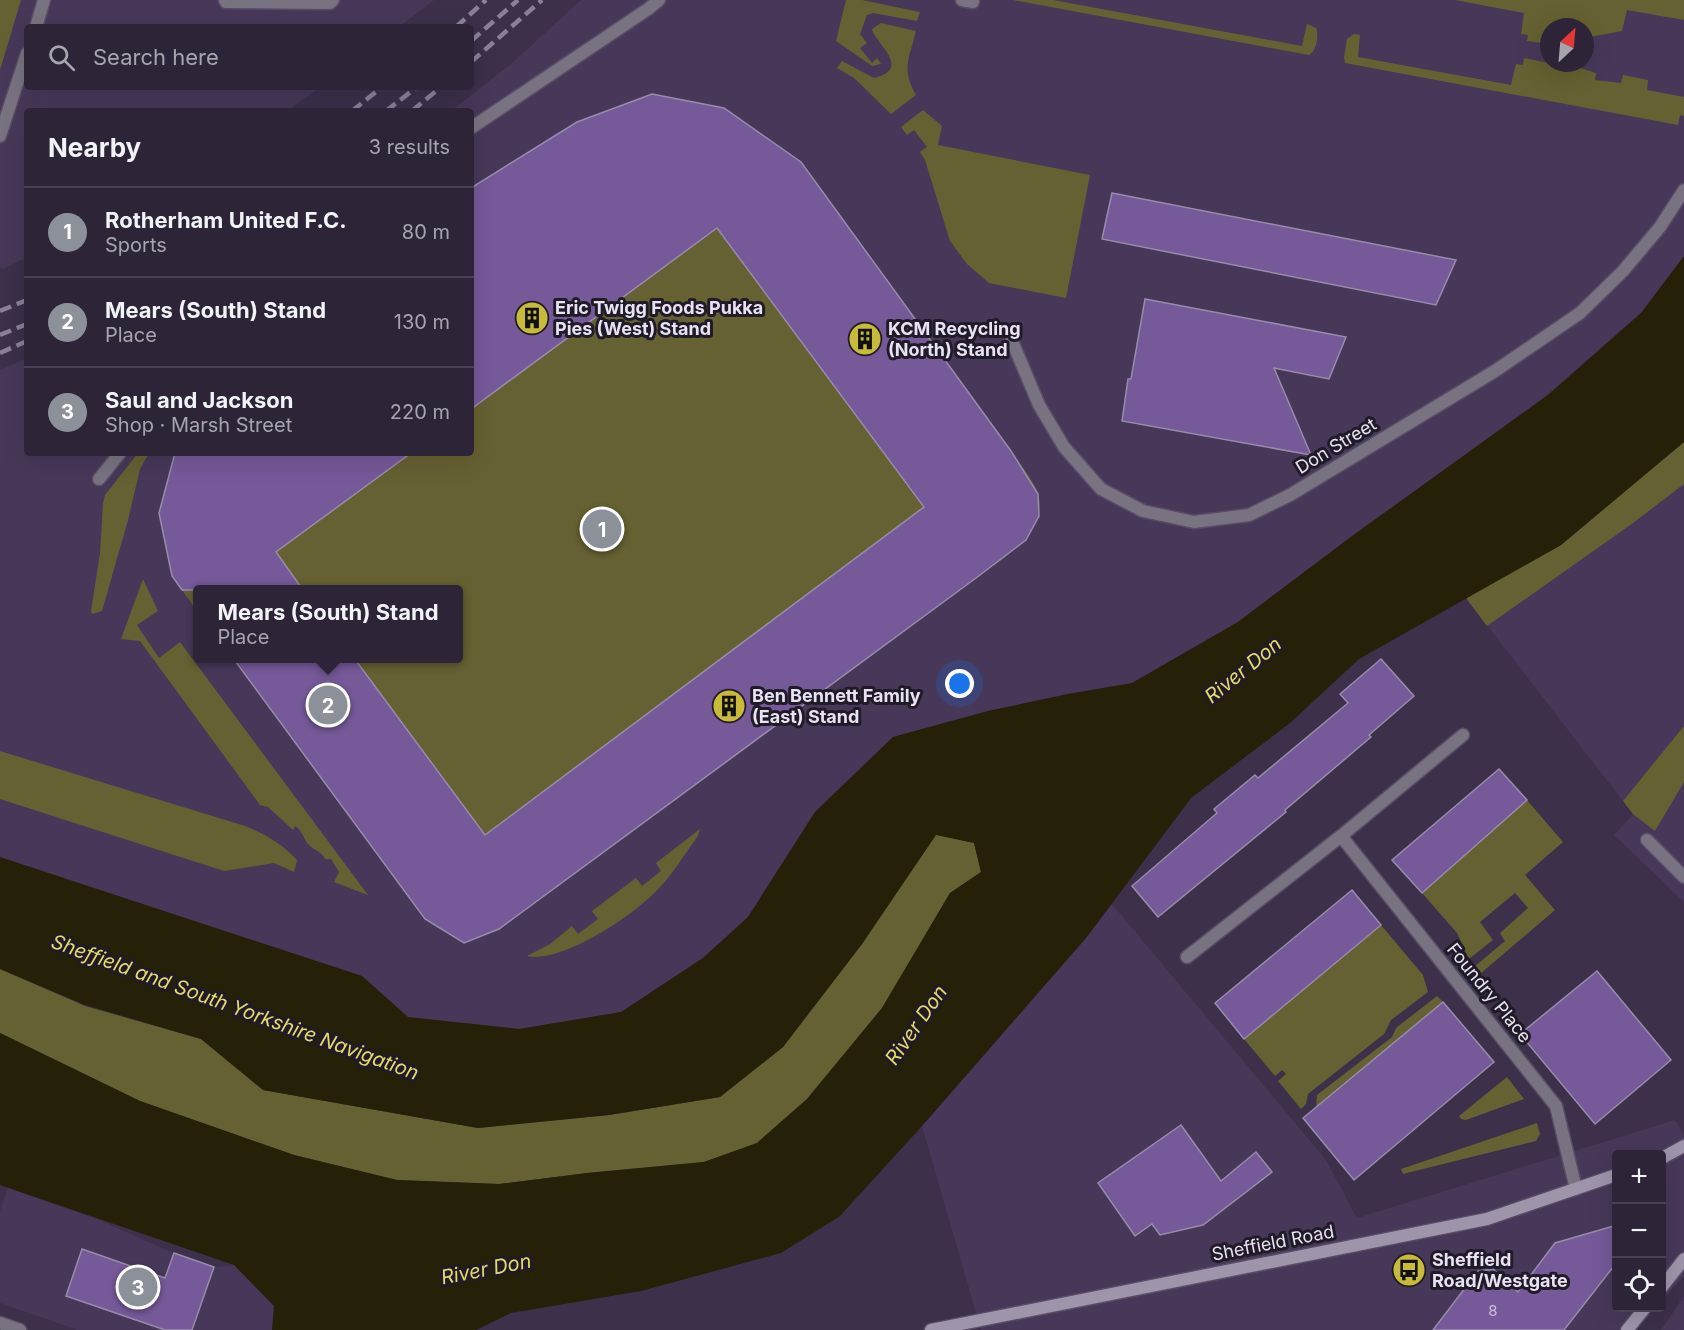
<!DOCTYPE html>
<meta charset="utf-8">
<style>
:root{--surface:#2d2438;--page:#393043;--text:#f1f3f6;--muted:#a7a4ae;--line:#484153;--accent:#8c9099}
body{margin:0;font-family:Inter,sans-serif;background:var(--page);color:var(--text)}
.controls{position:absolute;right:18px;bottom:18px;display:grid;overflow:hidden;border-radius:6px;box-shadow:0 6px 24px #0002}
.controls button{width:54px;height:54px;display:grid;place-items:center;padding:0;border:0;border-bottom:2px solid var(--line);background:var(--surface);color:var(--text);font:30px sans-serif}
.compass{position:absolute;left:1540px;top:18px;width:54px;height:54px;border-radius:50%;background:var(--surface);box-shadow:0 6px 24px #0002;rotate:26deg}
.you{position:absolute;left:960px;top:684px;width:21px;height:21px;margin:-15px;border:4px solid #fff;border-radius:50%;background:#1a73e8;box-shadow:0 0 0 9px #1a73e833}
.badge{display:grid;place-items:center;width:39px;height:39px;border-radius:50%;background:var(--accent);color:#fff;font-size:20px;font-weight:700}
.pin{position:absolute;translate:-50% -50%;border:3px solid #fff;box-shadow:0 2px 6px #0006}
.popup{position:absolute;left:193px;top:585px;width:270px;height:78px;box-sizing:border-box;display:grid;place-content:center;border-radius:6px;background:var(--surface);filter:drop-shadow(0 2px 4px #0005);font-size:20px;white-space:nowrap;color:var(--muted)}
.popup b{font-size:22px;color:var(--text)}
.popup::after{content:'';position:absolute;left:50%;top:100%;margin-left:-12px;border:12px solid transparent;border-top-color:var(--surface)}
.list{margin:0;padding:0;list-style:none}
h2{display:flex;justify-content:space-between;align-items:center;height:78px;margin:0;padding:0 24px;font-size:26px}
h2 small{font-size:20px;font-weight:400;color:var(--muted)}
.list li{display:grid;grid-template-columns:39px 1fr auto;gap:18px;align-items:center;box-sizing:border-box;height:90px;padding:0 24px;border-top:2px solid var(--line)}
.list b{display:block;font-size:22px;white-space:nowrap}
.list p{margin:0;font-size:20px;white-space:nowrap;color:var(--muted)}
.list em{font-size:20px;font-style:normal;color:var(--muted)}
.icon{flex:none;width:33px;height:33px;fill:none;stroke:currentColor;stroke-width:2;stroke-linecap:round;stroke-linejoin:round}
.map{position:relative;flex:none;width:1684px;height:1330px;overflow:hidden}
.search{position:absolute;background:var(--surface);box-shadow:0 6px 24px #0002;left:24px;top:24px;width:450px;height:66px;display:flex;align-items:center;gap:15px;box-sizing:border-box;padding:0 21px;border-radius:6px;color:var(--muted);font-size:22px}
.panel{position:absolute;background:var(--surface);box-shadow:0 6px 24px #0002;left:24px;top:108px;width:450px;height:348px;border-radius:6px}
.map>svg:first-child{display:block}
.built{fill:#473859;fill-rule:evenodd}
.green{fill:#666132}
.water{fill:#242108}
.building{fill:#765999;stroke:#998bac;stroke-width:1.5}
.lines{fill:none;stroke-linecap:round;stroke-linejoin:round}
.lane-casing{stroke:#584c66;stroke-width:15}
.street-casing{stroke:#584c66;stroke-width:15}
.secondary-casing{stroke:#584c66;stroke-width:15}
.lane{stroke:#797381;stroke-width:12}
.street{stroke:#797381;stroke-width:12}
.secondary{stroke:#9e95ab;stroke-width:12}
.rail{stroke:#8a8097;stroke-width:4.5;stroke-dasharray:12 6;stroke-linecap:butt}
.labels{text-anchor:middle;stroke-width:6;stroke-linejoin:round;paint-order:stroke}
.number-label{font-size:15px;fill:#ccc0dd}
.poi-label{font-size:18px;font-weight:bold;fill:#e9e2f4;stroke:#201b27;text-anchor:start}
.street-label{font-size:18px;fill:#e9e2f4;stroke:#201b27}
.water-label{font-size:20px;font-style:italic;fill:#e5d96b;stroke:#201b27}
</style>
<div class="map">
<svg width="1684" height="1330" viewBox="0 0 1684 1330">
<rect width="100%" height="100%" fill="#3c304b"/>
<path class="built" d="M 0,0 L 434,0 L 399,27 L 27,27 L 27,87 L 321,87 L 287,111 L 27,111 L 27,257 L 3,269 L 0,267 Z
M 581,0 L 1684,0 L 1684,256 L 1641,313 L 1547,395 L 1238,622 L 1132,683 L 1068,694 L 988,711 L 893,737 L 815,812 L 748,917 L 703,958 L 621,1012 L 519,1029 L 407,1017 L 362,976 L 0,858 L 0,370 L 27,358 L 27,453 L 471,453 L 471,111 L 451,111 L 511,64 ZM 1549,27 L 1585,27 L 1585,63 L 1549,63 ZM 198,590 L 458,590 L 458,658 L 198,658 Z
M 1684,442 L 1684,902 L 1614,835 L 1633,814 L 1466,598 L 1561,545 Z
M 1112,904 L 1326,1160 L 1357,1218 L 1675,1120 L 1684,1135 L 1684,1276 L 1662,1301 L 1662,1154 L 1616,1154 L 1616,1308 L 1655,1308 L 1634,1330 L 981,1330 L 922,1126 L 1086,938 Z
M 8,1188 L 99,1220 L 173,1253 L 214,1267 L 234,1265 L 274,1306 L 272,1330 L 78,1330 L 0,1303 L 0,1211 Z
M 1684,1296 L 1684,1330 L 1661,1330 Z"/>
<path class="green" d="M 0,0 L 21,0 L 0,70 Z
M 846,0 L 862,0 L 920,12 L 917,21 L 873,13 L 867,15 L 860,34 L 867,43 L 860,48 L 872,63 L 877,58 L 881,64 L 872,66 L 836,41 Z
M 1013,0 L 1053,0 L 1302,46 L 1307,24 L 1316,28 C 1319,36 1317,50 1309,55 Z
M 1455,0 L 1684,0 L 1684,20 L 1627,10 L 1622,31 L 1585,38 L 1585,27 L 1549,27 L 1549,44 L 1527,41 L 1528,35 L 1521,34 L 1524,13 Z
M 881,23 L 916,31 C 909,59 901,69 916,95 L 891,114 L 854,78 L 837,68 L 842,61 L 874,78 C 913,69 875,43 872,29 Z
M 1354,34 L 1360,35 L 1358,57 L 1511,85 L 1516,64 L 1523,65 L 1524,58 L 1549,63 L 1565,63 L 1596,73 L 1595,80 L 1621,83 L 1623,75 L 1648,80 L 1647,90 L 1684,97 L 1684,116 L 1680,115 L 1678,125 L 1345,63 L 1344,57 L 1347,39 Z
M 652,94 L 724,108 L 801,162 L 1011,451 C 1018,461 1036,484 1038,494 C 1049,533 1002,558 976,578 L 499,929 L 464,943 L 425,919 L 233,659 L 458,658 L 458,590 L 198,590 L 197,611 L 172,576 L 159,513 L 175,453 L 471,453 L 471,188 L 577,122 Z
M 923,110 L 942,126 L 938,145 L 1090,175 L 1066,298 L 989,283 L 967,264 L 950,241 L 925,160 L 920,152 L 927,147 L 914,130 L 907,135 L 901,127 Z
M 1684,442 L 1684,484 L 1633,523 L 1487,626 L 1466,598 L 1561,545 Z
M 138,453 L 149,453 L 140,469 L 128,520 L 102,611 L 92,614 L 91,611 L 100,553 L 103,503 L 105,495 Z
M 143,579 L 158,611 L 137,625 L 159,658 L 180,642 L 368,895 L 334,882 L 339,872 L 331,859 L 325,859 C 321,851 316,851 310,846 C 304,841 303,831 295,826 L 293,830 L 268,807 L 260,805 L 140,641 L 121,639 Z
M 1684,726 L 1684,782 L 1655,831 L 1633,814 L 1623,801 Z
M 0,751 L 245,826 C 265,834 282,844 297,860 L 294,872 L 274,863 L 224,871 L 0,799 Z
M 1527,800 L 1563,842 L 1525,875 L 1555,910 L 1480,974 L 1474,967 L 1505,941 L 1500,933 L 1528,908 L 1515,893 L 1480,922 L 1493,940 L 1469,959 L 1457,933 L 1422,893 Z
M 700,829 L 698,836 C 685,853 674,873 659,888 C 636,914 562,964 527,956 L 550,944 L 572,926 L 578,934 L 598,919 L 592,911 L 636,878 L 642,886 L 661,871 L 656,863 Z
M 936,834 L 974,843 L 981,872 L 950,893 L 882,1008 L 807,1099 L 757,1143 L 704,1162 L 587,1173 L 499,1184 L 397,1180 L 294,1155 L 140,1101 L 0,1033 L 0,969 L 85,1006 L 201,1039 L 263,1090 L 478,1128 L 609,1115 L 720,1097 L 783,1047 L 862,944 Z
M 1381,925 L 1423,975 L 1428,992 L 1391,1020 L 1384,1034 L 1308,1094 L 1306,1104 L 1301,1109 L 1278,1081 L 1286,1074 L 1282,1070 L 1275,1076 L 1244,1039 Z
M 1437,996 L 1443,1002 L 1316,1108 L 1317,1095 L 1392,1037 L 1396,1028 Z
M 1507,1077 L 1524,1099 L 1466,1120 L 1461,1119 L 1459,1116 Z
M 1537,1123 L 1540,1134 L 1536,1141 L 1403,1174 L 1401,1169 Z"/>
<path class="water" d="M 1684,256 L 1684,442 L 1561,545 L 1359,659 L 1290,723 L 1191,798 L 1086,938 L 922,1126 L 840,1216 L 781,1253 L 641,1291 L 511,1313 L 476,1330 L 272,1330 L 274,1306 L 234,1265 L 0,1185 L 0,1033 L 140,1101 L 294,1155 L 397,1180 L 499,1184 L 587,1173 L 704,1162 L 757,1143 L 807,1099 L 882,1008 L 950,893 L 981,872 L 974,843 L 936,835 L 862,944 L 783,1047 L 720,1097 L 609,1115 L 478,1128 L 263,1090 L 201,1039 L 85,1005 L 0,969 L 0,857 L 362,976 L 408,1017 L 519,1029 L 621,1012 L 703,958 L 748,917 L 815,812 L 893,737 L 988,711 L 1068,694 L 1132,683 L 1238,622 L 1352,536 L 1548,395 L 1641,313 Z"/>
<path class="building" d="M 652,94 L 724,108 L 801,162 L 1011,451 L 1038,494 L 1039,516 L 1026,540 L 976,578 L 499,929 L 464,943 L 425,919 L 233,658 L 354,658 L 485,835 L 924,507 L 717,228 L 471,409 L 471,188 L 577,122 Z
M 1112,193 L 1456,260 L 1436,305 L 1102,239 Z
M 1145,299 L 1346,337 L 1329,379 L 1274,368 L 1311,455 L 1122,421 L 1128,379 L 1131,379 Z
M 175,453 L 411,453 L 276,552 L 303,590 L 182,590 L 172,576 L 159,513 Z
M 1381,659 L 1414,696 L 1369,735 L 1371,737 L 1285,810 L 1286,812 L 1158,917 L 1132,886 L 1217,813 L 1214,809 L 1255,775 L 1258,778 L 1348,703 L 1340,694 Z
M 1499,769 L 1527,800 L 1422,893 L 1392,860 Z
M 1352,890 L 1381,925 L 1244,1039 L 1215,1003 Z
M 1597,971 L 1671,1060 L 1595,1124 L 1520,1034 Z
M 1443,1002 L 1494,1062 L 1354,1180 L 1303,1118 Z
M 1181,1125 L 1221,1181 L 1256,1152 L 1272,1172 L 1203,1225 L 1160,1235 L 1152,1224 L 1135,1236 L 1098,1183 Z
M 1617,1225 L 1617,1262 L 1564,1330 L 1433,1330 L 1478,1271 L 1493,1269 L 1518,1292 L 1555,1243 Z
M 82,1249 L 165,1278 L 174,1253 L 214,1267 L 192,1330 L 165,1330 L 66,1296 Z"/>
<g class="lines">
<defs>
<path id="lane" d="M 225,0 L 226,2 L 330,3 L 333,0
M 962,0 L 973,2
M 471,128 L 648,9 L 659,0
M 99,479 L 120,453
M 1647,840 L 1684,877"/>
<path id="street" d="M 36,27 L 44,0
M 0,136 L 27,53
M 1012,341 L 1039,405 L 1064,447 L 1101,489 L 1143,511 L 1194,522 L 1249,515 L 1290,495 L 1495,371 L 1580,313 L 1623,271 L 1660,227 L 1684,190
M 1463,735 L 1341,836 L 1556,1106 L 1576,1189
M 1187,957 L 1341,836
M 0,1323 L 20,1330"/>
<path id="secondary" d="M 1662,1158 L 1684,1146
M 1662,1287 L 1684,1259
M 931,1330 L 1487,1219 L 1616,1175
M 1627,1330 L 1645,1308"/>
</defs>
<use href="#lane" class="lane-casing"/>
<use href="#street" class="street-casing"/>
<use href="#secondary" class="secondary-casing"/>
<use href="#lane" class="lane"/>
<use href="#street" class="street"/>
<use href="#secondary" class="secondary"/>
<path class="rail" d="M 456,27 L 486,0
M 471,41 L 518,0
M 471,62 L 542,0
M 352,111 L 382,87
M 386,111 L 417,87
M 412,111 L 441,87
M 0,311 L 27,300
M 0,335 L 27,324
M 0,353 L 27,341"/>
</g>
<defs>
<symbol id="building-disc" viewBox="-11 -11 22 22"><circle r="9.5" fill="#c8bb3b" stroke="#201b27"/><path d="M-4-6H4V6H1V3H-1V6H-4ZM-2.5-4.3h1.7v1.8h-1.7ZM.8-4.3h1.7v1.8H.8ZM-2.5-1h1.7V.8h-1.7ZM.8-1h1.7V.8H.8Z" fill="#111"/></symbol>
<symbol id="bus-disc" viewBox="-11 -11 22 22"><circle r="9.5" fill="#c8bb3b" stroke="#201b27"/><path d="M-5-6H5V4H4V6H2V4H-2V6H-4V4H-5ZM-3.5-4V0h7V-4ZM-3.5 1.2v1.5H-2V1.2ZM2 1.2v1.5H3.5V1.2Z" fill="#111"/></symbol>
</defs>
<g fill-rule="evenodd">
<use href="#building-disc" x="513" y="299" width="38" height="38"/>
<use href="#building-disc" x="846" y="320" width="38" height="38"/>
<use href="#building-disc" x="710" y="687" width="38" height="38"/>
<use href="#bus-disc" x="1390" y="1251" width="38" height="38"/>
</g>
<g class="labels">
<g class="number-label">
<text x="1493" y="1316">8</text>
</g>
<g class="poi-label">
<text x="555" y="314">Eric Twigg Foods Pukka<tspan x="555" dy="21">Pies (West) Stand</tspan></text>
<text x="888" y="335">KCM Recycling<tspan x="888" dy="21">(North) Stand</tspan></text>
<text x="752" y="702">Ben Bennett Family<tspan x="752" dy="21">(East) Stand</tspan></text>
<text x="1432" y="1266">Sheffield<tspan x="1432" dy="21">Road/Westgate</tspan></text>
</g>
<g class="street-label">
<text transform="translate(1336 446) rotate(-31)" y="6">Don Street</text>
<text transform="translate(1489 993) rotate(51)" y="6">Foundry Place</text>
<text transform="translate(1273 1243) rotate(-11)" y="6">Sheffield Road</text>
</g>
<g class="water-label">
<text transform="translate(1243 670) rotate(-39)" y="7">River Don</text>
<text transform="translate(235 1007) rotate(20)" y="7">Sheffield and South Yorkshire Navigation</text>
<text transform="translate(916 1025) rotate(-55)" y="7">River Don</text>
<text transform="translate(486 1269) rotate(-11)" y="7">River Don</text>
</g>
</g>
</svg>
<div class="controls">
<button>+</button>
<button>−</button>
<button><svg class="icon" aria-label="locate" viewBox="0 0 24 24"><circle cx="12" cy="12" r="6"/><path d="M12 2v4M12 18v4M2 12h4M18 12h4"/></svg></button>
</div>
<svg class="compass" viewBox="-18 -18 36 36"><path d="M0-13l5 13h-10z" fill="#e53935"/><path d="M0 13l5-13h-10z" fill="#a7a4ae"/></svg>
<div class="you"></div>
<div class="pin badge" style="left:602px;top:529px">1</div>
<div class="pin badge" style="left:328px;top:705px">2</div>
<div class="popup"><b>Mears (South) Stand</b>Place</div>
<div class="pin badge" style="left:138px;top:1287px">3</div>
<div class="search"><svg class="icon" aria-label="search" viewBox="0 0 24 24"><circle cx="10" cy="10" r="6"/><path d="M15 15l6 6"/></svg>Search here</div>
<section class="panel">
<h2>Nearby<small>3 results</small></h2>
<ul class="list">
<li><span class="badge">1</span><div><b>Rotherham United F.C.</b><p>Sports</p></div><em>80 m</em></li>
<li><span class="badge">2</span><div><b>Mears (South) Stand</b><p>Place</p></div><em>130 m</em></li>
<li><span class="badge">3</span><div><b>Saul and Jackson</b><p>Shop · Marsh Street</p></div><em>220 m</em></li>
</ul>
</section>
</div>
